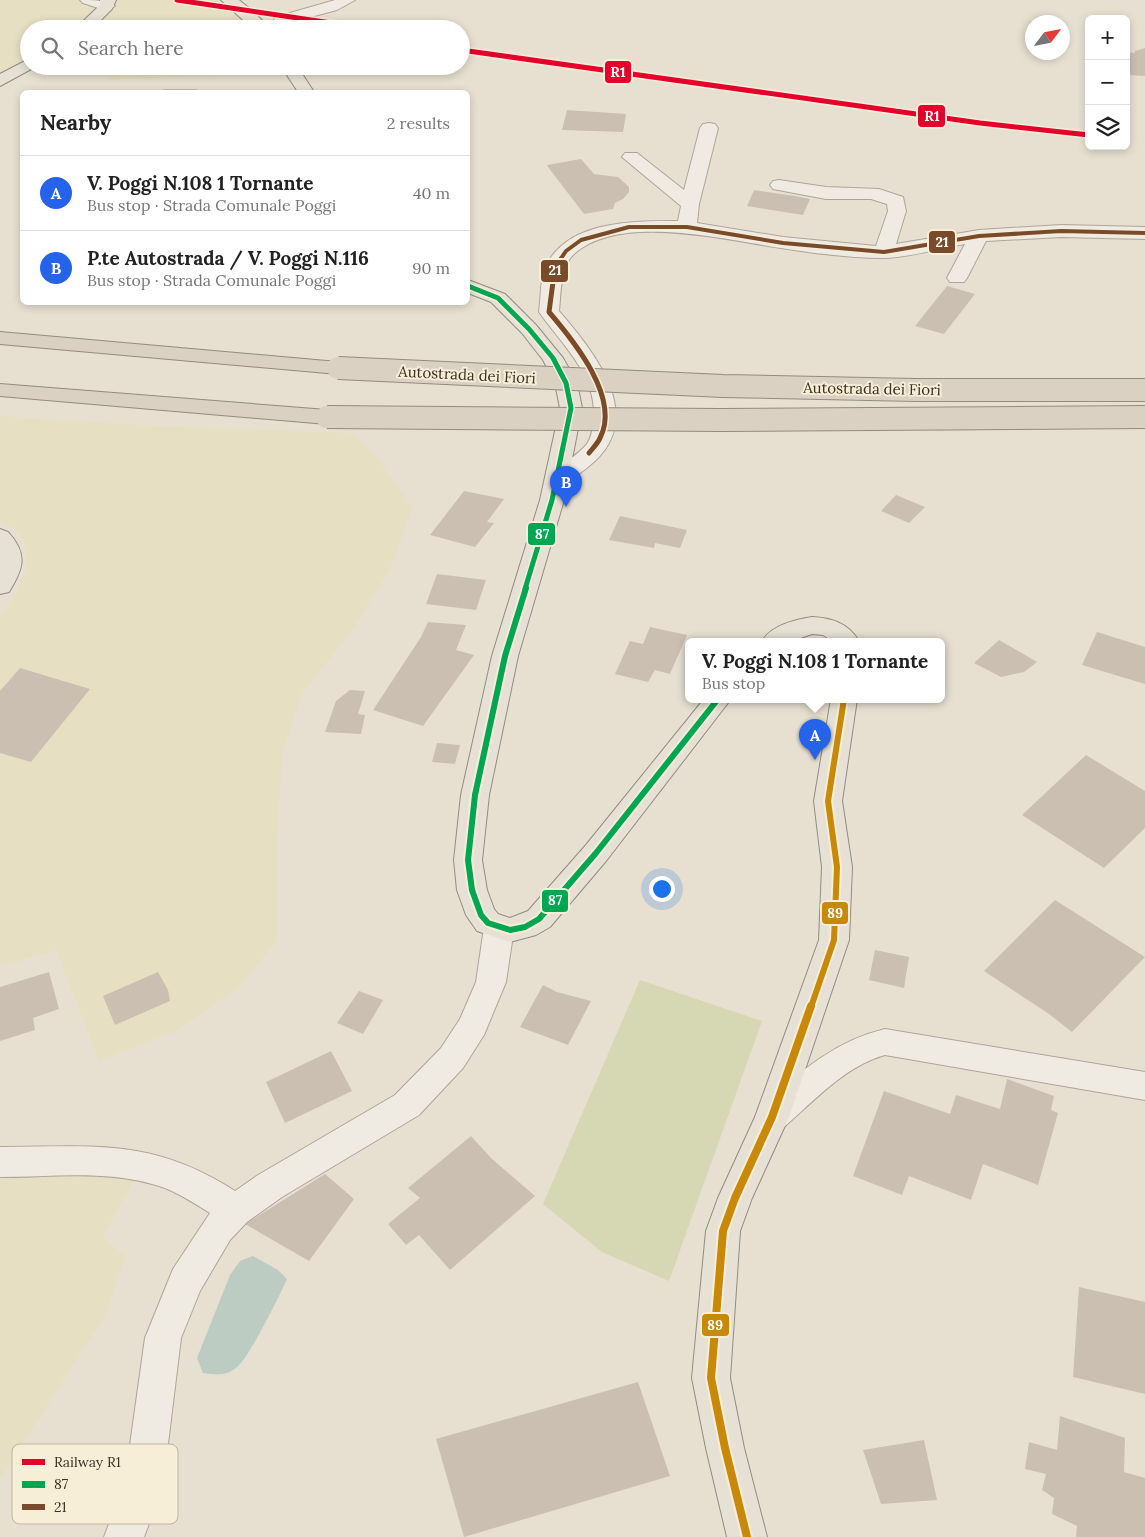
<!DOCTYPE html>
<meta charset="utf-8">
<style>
:root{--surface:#fff;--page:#f6f6f6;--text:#222;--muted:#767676;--line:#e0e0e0;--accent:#2563eb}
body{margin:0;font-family:Lora,serif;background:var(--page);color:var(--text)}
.controls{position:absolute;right:15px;top:15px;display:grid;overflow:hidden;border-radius:8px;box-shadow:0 2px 8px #0003}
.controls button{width:45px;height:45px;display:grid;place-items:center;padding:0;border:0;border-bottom:1px solid var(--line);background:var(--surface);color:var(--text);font:25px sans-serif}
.compass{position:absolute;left:1025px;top:15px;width:45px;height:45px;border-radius:50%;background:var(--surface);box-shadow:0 2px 8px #0003;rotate:58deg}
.you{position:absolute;left:661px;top:888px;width:18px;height:18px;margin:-12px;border:4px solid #fff;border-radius:50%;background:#1a73e8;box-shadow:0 0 0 8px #1a73e833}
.badge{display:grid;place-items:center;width:32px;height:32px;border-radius:50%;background:var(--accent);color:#fff;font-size:16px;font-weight:700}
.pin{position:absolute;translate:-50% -41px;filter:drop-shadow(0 1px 2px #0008)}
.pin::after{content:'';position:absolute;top:26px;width:18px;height:15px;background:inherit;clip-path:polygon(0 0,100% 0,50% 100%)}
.popup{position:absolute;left:685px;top:638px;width:260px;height:65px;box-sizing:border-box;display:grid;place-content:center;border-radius:8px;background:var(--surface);filter:drop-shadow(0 1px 4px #0005);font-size:16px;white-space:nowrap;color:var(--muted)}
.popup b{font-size:19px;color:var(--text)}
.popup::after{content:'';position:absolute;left:50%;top:100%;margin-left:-10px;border:10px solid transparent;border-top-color:var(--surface)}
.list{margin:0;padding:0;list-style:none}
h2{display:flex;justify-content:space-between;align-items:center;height:65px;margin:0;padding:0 20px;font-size:21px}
h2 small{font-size:16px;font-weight:400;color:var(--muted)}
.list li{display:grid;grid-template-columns:32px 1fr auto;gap:15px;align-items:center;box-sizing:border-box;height:75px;padding:0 20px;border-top:1px solid var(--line)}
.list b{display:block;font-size:19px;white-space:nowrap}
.list p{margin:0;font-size:16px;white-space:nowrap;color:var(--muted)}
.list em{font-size:16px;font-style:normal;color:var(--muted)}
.icon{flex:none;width:28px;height:28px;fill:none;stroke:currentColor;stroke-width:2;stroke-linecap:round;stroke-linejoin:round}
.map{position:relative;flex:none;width:1145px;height:1537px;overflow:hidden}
.search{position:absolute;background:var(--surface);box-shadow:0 2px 8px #0003;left:20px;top:20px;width:450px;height:55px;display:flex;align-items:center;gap:12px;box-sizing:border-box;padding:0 18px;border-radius:28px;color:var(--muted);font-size:19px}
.panel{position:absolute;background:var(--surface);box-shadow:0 2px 8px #0003;left:20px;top:90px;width:450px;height:215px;border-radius:8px}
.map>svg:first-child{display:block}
.farmland{fill:#e6dfc2}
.green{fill:#d6d7b3}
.water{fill:#bcccc2}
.building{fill:#cbbfb2}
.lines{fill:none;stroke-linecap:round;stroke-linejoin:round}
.minor-casing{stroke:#ada599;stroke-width:2}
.major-casing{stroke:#928b80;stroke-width:2}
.highway-casing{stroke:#928b80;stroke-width:2}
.minor{fill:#efebe3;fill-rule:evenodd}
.major{fill:#e6e1d4;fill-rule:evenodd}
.highway{fill:#dad1c2;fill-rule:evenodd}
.highway-bridge-casing{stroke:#928b80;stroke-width:24;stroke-linecap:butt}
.highway-bridge{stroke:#dad1c2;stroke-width:22}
.bus-1-far1-casing{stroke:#f7eed8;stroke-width:8}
.bus-1-casing{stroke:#f7eed8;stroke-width:10}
.bus-2-far1-casing{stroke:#f7eed8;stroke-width:6}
.bus-2-casing{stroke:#f7eed8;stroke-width:8}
.bus-3-far1-casing{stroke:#f7eed8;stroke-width:10}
.bus-3-casing{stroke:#f7eed8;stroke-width:12}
.bus-1-far1{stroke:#00a651;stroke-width:5}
.bus-1{stroke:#00a651;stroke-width:6}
.bus-2-far1{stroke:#7a4b2a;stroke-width:4}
.bus-2{stroke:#7a4b2a;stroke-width:5}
.bus-3-far1{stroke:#c88808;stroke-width:6}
.bus-3{stroke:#c88808;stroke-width:8}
.rail-1-casing{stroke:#f7eed8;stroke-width:8}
.rail-1{stroke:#e4002b;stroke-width:5}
.labels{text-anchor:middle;stroke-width:4;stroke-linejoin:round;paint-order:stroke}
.far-street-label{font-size:15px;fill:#3d2e20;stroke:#f7eed8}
.key{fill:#f7eed8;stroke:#bfb4a1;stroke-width:1}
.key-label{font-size:14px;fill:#3d2e20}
.line-badge{stroke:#f7eed8;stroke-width:2}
.badge-label{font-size:14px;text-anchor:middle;font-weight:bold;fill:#fff}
</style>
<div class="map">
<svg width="1145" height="1537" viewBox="0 0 1145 1537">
<rect width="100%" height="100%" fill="#e7e0d1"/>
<path class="farmland" d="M 0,0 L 221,0 L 253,29 L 29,29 L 29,58 L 0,75 Z
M 109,66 L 279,66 L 284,73 L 107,80 Z
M 0,416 L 143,425 L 353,433 L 375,455 L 413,507 L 391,567 L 351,632 L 303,692 L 283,752 L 277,834 L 277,941 L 238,988 L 174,1032 L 99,1061 L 56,950 L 0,967 L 0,753 L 31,762 L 89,689 L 50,676 L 30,672 L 0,691 L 0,616 L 16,593 L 26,569 L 26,554 L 23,539 L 14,529 L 0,520 Z
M 84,1172 L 135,1178 L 103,1237 L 126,1257 L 105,1316 L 0,1479 L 0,1177 Z"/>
<path class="green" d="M 640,980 L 762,1021 L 669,1281 L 602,1252 L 543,1204 Z"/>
<path class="water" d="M 253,1256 L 278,1270 L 287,1279 C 280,1295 248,1360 236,1368 C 225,1376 216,1375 203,1373 L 197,1358 L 230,1275 L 240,1261 Z"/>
<path class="building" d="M 1145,48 L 1145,76 L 1126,75 L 1126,52 L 1135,53 L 1135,51 Z
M 163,89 L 198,89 L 196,92 L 162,92 Z
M 567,110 L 626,114 L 623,132 L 562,130 Z
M 581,159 L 594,174 L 618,177 L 629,187 L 629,192 L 623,199 L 615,203 L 613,209 L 584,214 L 548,167 L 547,165 Z
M 754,190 L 795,196 L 810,199 L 803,215 L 747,206 Z
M 947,286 L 975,294 L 944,334 L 915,326 Z
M 464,491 L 504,499 L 487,522 L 494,523 L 475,547 L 430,535 Z
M 896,495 L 925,507 L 909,523 L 881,511 Z
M 620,516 L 644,521 L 687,530 L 680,548 L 655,543 L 654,548 L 609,540 Z
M 437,574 L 486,580 L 476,610 L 426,604 Z
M 428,622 L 466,625 L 456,650 L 474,655 L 423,726 L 373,710 L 421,637 Z
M 650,627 L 687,635 L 670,674 L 655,670 L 648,682 L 615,674 L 630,641 L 643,644 Z
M 1097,632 L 1145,647 L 1145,684 L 1082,665 Z
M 999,640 L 1037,662 L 1024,672 L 1001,677 L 974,663 Z
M 20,668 L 90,689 L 31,762 L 0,753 L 0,691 Z
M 350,690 L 365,691 L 358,714 L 365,715 L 361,734 L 325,732 L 336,701 Z
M 437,743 L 460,745 L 455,764 L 432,762 Z
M 1086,755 L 1145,791 L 1145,828 L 1104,868 L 1022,815 Z
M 1055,900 L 1145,957 L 1072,1032 L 1049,1014 L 984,971 Z
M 875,950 L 909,957 L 904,988 L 869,980 Z
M 49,972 L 59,1009 L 33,1018 L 35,1030 L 0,1041 L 0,987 Z
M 158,972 L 168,990 L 170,1001 L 115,1025 L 103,996 Z
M 543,985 L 557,992 L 591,1001 L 568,1045 L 520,1027 Z
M 359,991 L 383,1000 L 363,1034 L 337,1023 Z
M 331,1051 L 352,1091 L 285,1123 L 266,1082 Z
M 1007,1079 L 1054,1096 L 1051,1110 L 1058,1113 L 1038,1185 L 983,1164 L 971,1200 L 909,1176 L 902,1195 L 853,1176 L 884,1091 L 950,1114 L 956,1095 L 1000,1109 Z
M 471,1136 L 492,1159 L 535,1196 L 450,1270 L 419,1235 L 406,1245 L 388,1224 L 420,1198 L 408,1188 Z
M 325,1174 L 354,1199 L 309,1261 L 245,1224 Z
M 1079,1287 L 1145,1302 L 1145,1394 L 1073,1377 Z
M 638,1382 L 670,1476 L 464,1537 L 436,1439 Z
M 1060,1416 L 1125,1438 L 1124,1472 L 1145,1478 L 1145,1537 L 1076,1537 L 1077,1526 L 1052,1514 L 1054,1498 L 1042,1490 L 1046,1474 L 1025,1469 L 1029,1442 L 1057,1450 Z
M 924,1440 L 937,1500 L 881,1504 L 863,1450 Z"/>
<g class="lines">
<defs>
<path id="minor" d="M 80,0 C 91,0 107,0 115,6 L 107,11 L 83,3 Z
M 335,0 L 355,0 L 337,10 L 288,23 L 282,25 L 274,20 L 276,17 Z
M 709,123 L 715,124 L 718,128 L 699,204 L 697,223 L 783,237 L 876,246 L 888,211 L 887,204 L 871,199 L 826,199 L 773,189 L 770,185 L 773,181 L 779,180 L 826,187 L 879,189 L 903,197 L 906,211 L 896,244 L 979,230 L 1061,225 L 1145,227 L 1145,239 L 1061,237 L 986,241 L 967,278 L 964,282 L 950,282 L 947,278 L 965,244 C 940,248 908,258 883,258 C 851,258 812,253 781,248 C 726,240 620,213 574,254 C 560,267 561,293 559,311 C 596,354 649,420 588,467 C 576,476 564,488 548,484 L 545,479 L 548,474 C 561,465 577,456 587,444 C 591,438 592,432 593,426 C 601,379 563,346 539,312 C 541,298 540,278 546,266 C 568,220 635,221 678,221 L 681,206 L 622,157 L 625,153 L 637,153 L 684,190 L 700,128 L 703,124 Z
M 499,916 L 510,920 L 514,928 L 506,982 L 484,1035 L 463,1068 L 419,1115 L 282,1197 L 247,1222 L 230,1240 L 200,1291 L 181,1338 L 167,1452 L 156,1505 L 144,1537 L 104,1537 L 116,1505 L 129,1452 L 145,1338 L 173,1269 L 210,1213 C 192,1202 173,1189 152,1184 C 104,1170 50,1177 0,1177 L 0,1147 C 93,1147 151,1137 235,1191 L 258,1175 L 395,1095 L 441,1048 L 460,1019 L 476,982 L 484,928 L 488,920 Z
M 885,1029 L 1145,1072 L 1145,1100 L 885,1055 C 845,1066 814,1101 784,1127 L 772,1132 L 760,1127 L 755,1117 L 760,1107 C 799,1073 834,1041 885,1029 Z"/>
<path id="major" d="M 100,0 L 116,0 L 112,9 L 92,29 L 75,29 L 100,5 Z
M 221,0 L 239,0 L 254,12 L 270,29 L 253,29 Z
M 29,59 L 29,66 L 35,67 L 0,86 L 0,74 Z
M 281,66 L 297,66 L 314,92 L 298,92 Z
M 468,280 L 505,294 L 536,325 L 563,358 L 577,383 L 582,408 L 564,500 L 518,656 L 489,795 L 482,860 L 487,890 L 494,909 L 498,914 L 510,918 L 528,911 L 586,845 L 704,699 L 731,699 L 606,861 L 550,927 L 536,935 L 510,942 L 477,931 L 466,915 L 457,890 L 454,860 L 461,795 L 492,656 L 540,500 L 560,408 L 555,383 L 543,360 L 522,333 L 491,302 L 468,293 Z
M 0,529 L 8,532 C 28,554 24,568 9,592 L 0,594 Z
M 812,617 C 832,618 848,623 859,641 L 832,641 L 823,635 L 812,634 L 792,641 L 762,641 C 772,625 794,620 812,617 Z
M 831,699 L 857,699 L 842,801 L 852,867 L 849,940 L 789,1117 L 752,1198 L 740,1231 L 730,1378 L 744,1448 L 767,1537 L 727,1537 L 706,1448 L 692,1378 L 706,1231 L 718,1198 L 755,1117 L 819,940 L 822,867 L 814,801 Z"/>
<path id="highway" d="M 0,332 L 338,362 L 345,364 L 349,368 L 345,372 L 338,374 L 0,344 Z
M 0,384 L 327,410 L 335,412 L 338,417 L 335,422 L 327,424 L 0,396 Z"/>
</defs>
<use href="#minor" class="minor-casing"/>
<use href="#major" class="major-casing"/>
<use href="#highway" class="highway-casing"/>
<use href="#minor" class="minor"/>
<use href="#major" class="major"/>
<use href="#highway" class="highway"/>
<defs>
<path id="highway-bridge" d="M 338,368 L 723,386 L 915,390 L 1145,390
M 327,417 L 720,420 L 1145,417"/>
</defs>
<use href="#highway-bridge" class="highway-bridge-casing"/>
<use href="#highway-bridge" class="highway-bridge"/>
<defs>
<path id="bus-1-far1" d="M 468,286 L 498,298 L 529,329 L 553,358 L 566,383 L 571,408 L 552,500 L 525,589"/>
<path id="bus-1" d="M 526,588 L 505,656 L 475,795 L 468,860 L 472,890 L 481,915 L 488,923 L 510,930 L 525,927 L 539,919 L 596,853 L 718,699"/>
<path id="bus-2-far1" d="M 560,260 L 566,251 L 581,240 L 629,227 L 687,227 L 783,243 L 884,252 L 979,236 L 1061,231 L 1145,233"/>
<path id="bus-2" d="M 561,259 L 555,267 L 549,312 C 573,340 621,398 600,438 C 598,443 593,448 589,453"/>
<path id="bus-3-far1" d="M 811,1007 L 834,940 L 837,867 L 828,801 L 844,699"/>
<path id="bus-3" d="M 747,1537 L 725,1448 L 711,1378 L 723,1231 L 735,1198 L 772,1117 L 811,1006"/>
</defs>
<use href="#bus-1-far1" class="bus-1-far1-casing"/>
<use href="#bus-1" class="bus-1-casing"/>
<use href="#bus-2-far1" class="bus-2-far1-casing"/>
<use href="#bus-2" class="bus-2-casing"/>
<use href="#bus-3-far1" class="bus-3-far1-casing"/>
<use href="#bus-3" class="bus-3-casing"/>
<use href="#bus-1-far1" class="bus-1-far1"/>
<use href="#bus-1" class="bus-1"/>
<use href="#bus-2-far1" class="bus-2-far1"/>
<use href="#bus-2" class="bus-2"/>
<use href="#bus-3-far1" class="bus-3-far1"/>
<use href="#bus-3" class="bus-3"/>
<defs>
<path id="rail-1" d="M 177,0 L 372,29
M 461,50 L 980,123 L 1089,135"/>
</defs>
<use href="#rail-1" class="rail-1-casing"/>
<use href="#rail-1" class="rail-1"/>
</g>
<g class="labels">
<g class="far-street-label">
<text transform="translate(467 375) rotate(3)" y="5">Autostrada dei Fiori</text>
<text transform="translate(872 389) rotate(1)" y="5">Autostrada dei Fiori</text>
</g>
</g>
<rect x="12" y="1444" width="166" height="80" rx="8" class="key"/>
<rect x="22" y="1459" width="23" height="6" fill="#e4002b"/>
<rect x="22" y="1481" width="23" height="7" fill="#00a651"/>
<rect x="22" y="1504" width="23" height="6" fill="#7a4b2a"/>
<g class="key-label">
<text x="54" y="1467">Railway R1</text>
<text x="54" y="1489">87</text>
<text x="54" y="1512">21</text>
</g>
<g class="line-badge">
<rect x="604" y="60" width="28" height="24" rx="5" fill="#e4002b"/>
<rect x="917" y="104" width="29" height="24" rx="5" fill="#e4002b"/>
<rect x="928" y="230" width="28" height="24" rx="5" fill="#7a4b2a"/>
<rect x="540" y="259" width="29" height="24" rx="5" fill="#7a4b2a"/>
<rect x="527" y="522" width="29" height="24" rx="5" fill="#00a651"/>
<rect x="541" y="889" width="28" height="24" rx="5" fill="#00a651"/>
<rect x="821" y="901" width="28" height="24" rx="5" fill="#c88808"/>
<rect x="701" y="1313" width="29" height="24" rx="5" fill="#c88808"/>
</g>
<g class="badge-label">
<text x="618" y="77">R1</text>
<text x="932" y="121">R1</text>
<text x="942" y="247">21</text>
<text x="555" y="275">21</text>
<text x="542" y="539">87</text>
<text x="555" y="905">87</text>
<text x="835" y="918">89</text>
<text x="715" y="1330">89</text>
</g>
</svg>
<div class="controls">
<button>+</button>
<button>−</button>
<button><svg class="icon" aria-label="layers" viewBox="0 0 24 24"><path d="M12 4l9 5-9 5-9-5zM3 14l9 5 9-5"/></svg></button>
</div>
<svg class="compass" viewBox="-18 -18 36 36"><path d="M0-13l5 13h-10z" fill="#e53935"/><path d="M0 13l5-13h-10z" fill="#767676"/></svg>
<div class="you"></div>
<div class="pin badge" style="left:815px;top:760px">A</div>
<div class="popup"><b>V. Poggi N.108 1 Tornante</b>Bus stop</div>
<div class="pin badge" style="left:566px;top:507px">B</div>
<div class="search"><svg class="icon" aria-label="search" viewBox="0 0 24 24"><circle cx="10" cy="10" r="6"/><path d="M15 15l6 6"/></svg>Search here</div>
<section class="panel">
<h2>Nearby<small>2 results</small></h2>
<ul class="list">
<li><span class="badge">A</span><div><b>V. Poggi N.108 1 Tornante</b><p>Bus stop · Strada Comunale Poggi</p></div><em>40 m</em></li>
<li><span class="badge">B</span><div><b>P.te Autostrada / V. Poggi N.116</b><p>Bus stop · Strada Comunale Poggi</p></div><em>90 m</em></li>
</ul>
</section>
</div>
